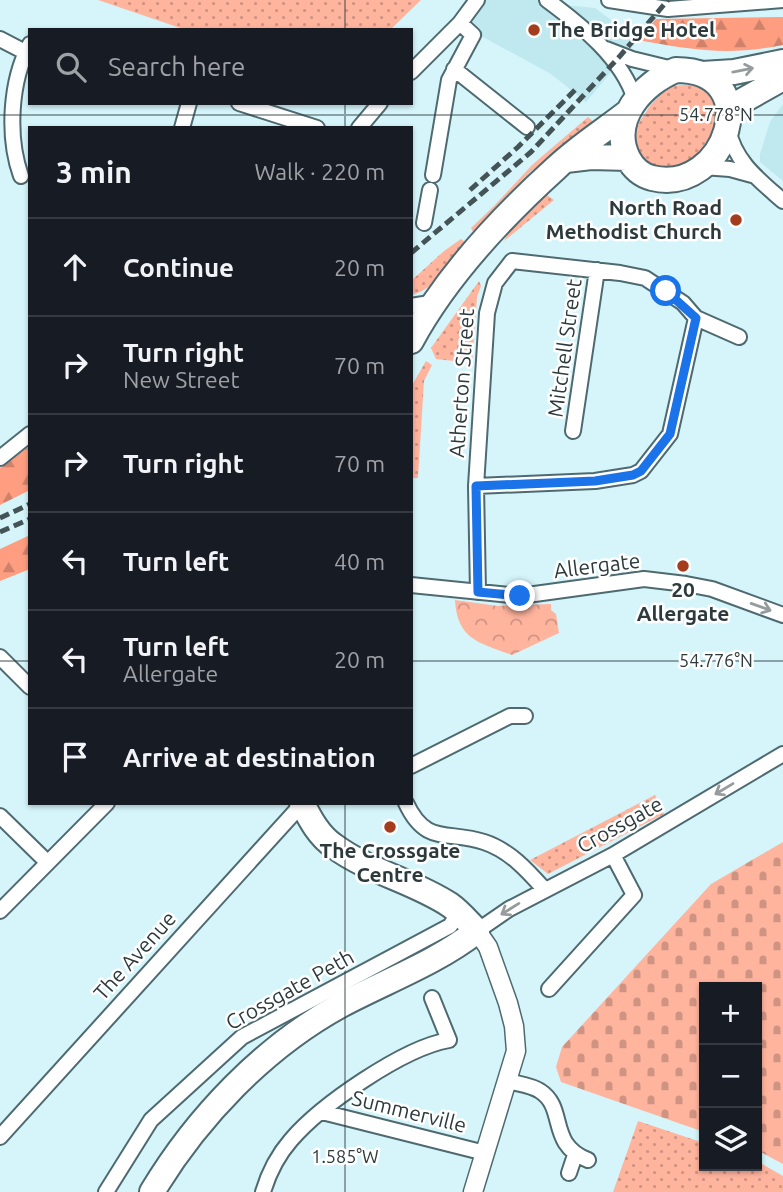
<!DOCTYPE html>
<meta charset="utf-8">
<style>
:root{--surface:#171b24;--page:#20242c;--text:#f1f3f6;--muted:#9ea1a6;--line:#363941}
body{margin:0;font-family:Ubuntu,sans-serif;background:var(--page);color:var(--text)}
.controls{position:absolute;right:21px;bottom:21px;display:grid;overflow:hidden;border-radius:0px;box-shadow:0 2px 5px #0004}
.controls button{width:63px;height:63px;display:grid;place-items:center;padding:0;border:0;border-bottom:2px solid var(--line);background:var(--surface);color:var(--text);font:35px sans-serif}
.stop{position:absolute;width:21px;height:21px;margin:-16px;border:5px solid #1a73e8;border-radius:50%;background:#fff}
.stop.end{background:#1a73e8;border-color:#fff;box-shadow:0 2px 7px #0008}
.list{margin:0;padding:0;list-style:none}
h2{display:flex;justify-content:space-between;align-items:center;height:91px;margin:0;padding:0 28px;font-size:30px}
h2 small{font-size:23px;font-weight:400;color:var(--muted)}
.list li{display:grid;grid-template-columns:46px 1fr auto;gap:21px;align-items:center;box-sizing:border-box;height:98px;padding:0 28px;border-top:2px solid var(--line)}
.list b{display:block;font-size:26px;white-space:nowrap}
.list p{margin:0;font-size:23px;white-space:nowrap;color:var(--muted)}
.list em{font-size:23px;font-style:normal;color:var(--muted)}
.icon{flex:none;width:38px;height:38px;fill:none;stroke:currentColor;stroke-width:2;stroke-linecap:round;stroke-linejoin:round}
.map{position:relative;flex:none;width:783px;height:1192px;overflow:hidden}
.search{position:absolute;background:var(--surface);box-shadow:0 2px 5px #0004;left:28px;top:28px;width:385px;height:77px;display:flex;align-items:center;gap:18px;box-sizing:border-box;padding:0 24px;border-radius:0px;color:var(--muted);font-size:26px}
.panel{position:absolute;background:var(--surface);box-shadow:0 2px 5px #0004;left:28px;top:126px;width:385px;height:679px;border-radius:0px}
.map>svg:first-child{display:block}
.built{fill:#bfe8ef}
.grass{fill:url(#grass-dots)}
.forest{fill:url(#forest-firs)}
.cemetery{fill:url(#cemetery-stones)}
.park{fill:url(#park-crowns)}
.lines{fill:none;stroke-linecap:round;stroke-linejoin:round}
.minor-casing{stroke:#4e6a70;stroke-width:18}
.tertiary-casing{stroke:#4e6a70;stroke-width:21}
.trunk-casing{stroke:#4e6a70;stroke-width:28}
.minor{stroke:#fff;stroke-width:14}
.tertiary{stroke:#fff;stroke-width:18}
.trunk{stroke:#fff;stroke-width:24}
.rail{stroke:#445356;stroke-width:5;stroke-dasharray:10 5;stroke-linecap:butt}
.oneway{stroke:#969c9e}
.route{stroke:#1a73e8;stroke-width:9}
.ticks{fill:none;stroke:#2d3a3c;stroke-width:2;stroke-opacity:0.45}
.poi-dot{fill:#a43d1d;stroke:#fff;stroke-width:2.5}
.labels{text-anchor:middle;stroke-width:5;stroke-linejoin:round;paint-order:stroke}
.poi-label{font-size:21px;font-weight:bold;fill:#2d3a3c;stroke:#fff}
.street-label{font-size:21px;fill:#2d3a3c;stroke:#fff}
.ticks-label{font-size:18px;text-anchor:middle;fill:#2d3a3c;stroke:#fff;stroke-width:5;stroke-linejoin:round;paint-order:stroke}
</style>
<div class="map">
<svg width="783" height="1192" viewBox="0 0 783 1192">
<defs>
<pattern id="grass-dots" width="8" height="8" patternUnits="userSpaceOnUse" patternTransform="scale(1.75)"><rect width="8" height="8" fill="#ffb49e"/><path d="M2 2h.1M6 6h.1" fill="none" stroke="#cf9382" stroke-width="1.8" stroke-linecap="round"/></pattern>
<pattern id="forest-firs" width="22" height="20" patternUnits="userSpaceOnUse" patternTransform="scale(1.75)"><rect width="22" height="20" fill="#ff9d80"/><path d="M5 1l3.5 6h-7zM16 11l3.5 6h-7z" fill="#cf816a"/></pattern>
<pattern id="cemetery-stones" width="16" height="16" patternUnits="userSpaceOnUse" patternTransform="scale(1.75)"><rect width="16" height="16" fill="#ffb49e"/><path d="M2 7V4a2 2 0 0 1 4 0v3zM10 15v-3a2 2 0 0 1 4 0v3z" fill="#cf9382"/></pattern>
<pattern id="park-crowns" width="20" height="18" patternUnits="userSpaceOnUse" patternTransform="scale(1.75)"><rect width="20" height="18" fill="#ffb49e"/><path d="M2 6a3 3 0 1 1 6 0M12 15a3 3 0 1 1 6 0" fill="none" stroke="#cf9382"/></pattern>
</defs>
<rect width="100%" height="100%" fill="#d5f5fb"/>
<path class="built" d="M 477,0 L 547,0 L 564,5 L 595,8 L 638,40 L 586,102 L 551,74 L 485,38 L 473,35 L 460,23 Z
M 783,104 L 783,181 L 760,162 L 760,154 L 770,122 Z"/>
<path class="grass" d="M 98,0 L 421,0 L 390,30 L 186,30 Z
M 690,85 L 706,90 C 712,99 717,108 717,120 C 717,125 714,130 711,134 C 697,162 657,191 638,151 C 631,136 637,125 646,112 C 651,103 664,90 674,86 C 678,85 685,85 690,85 Z
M 588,117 L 596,124 L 530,172 L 473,232 L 471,228 L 494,206 L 532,165 Z
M 547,195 L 554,200 L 504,241 L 508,233 Z
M 461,239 L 465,242 C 450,261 436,290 411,295 L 411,281 L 444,251 Z
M 479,281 L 481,286 L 477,297 L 472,363 L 436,359 L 431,348 Z
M 426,361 L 432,365 L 424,381 L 418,478 L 411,478 L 411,387 Z
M 655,795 L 664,814 L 548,874 L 530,860 Z
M 638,1121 L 704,1143 L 704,1166 L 757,1166 L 757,1161 L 783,1176 L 783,1192 L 613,1192 Z"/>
<path class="forest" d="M 783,17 L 783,45 C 728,56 692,50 638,40 L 656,19 Z
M 30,446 L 30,490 L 0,505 L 0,468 Z
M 30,535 L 30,569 L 0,581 L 0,549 Z"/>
<path class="cemetery" d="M 783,842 L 783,1164 L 757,1150 L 757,987 L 704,987 L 704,1132 L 561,1082 L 556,1067 L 562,1047 L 711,884 Z"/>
<path class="park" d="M 455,600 L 498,606 L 551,604 L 551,610 L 556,614 L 559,633 L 512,655 C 479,643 457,639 455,600 Z"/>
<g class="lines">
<defs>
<path id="minor" d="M 547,0 C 581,25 623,59 635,100
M 609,0 L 668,9 L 783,0
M 0,39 L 25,52
M 606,49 L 632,59 L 673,69
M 454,69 L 527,127
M 411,72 L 460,23 L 477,0
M 239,103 L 317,128
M 182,128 L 189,103
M 359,128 L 380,103
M 728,129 C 735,162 758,179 783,201
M 703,167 L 730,169 L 752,175
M 433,175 L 449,80 L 473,35 L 460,23
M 21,176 C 7,137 10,81 30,44
M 424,223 L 430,190
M 411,306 L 436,302
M 573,431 L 597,270
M 0,458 L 30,434
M 476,486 L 595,481 L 633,475 L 641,471 L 670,434 L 696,318
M 411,585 L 520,596 L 644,579 L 686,584 L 712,589 L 783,615
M 478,592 L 476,486 L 487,313 L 495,283 L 512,261 L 620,273 L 645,278 L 683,303 L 696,318 L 739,337
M 0,657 L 30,687
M 411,766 L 510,716 L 525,716
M 406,803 C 426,846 448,830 484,842 C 509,850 527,870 544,889
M 0,816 L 47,862
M 0,911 L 107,803
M 477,931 L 509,909 L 613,855 L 783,754
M 549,989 L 634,895 L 613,855
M 508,1081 C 518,1084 531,1085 540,1091 C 567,1108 547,1144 588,1160
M 322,1112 L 485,1153
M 0,1137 L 302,804
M 569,1173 L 575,1155
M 106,1192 L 151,1120 L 242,1037 L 450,926 L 456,917 L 456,910
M 263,1192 C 269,1172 277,1156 291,1140 C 321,1105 403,1048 449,1040 L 432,998"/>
<path id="tertiary" d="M 473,1192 L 516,1051 L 514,1026 L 508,1003 L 488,947 L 477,931"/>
<path id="trunk" d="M 676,70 C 768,70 726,196 652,178 C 641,175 633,168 628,158 C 609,120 643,83 676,70 Z
M 702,74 L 734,72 L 783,62
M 729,117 L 742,101 L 783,78
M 566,160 L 591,157 L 628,158
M 411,341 C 445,278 503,216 556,168 C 578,147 605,130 628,112
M 152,1192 C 197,1117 264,1047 341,1005 C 386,981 436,963 477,931 C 468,922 460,912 450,905 C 414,881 369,872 334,846 C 319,836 310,819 302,803"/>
</defs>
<use href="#minor" class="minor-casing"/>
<use href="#tertiary" class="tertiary-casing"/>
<use href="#trunk" class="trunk-casing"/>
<use href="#minor" class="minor"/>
<use href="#tertiary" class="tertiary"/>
<use href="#trunk" class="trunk"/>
<path class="rail" d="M 470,190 L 518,147 L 576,89
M 411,253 L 531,152 L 620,56 L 668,0
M 0,518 L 30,504
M 0,532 L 30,519"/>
</g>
<defs><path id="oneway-shaft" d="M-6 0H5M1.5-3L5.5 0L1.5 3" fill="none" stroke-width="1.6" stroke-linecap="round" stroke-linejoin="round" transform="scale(1.75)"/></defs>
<g class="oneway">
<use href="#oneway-shaft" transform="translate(743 70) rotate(-11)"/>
<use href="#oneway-shaft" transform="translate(761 607) rotate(20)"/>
<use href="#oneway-shaft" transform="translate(724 789) rotate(149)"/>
<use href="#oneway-shaft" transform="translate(510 909) rotate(148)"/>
</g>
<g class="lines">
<path class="route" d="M 520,596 L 478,592 L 476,486 L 595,481 L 633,475 L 641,471 L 670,434 L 696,318 L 666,291"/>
</g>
<path class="ticks" d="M 345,0 L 345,30M 345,103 L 345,128M 0,115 L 783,115M 0,661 L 30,661M 411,661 L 783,661M 345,803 L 345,1192"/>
<g class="poi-dot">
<circle cx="534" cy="30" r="7"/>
<circle cx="736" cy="220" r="7"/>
<circle cx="683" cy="566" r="7"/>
<circle cx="390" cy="827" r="7"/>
</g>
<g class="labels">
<g class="poi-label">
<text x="548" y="37" text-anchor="start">The Bridge Hotel</text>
<text x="722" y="215" text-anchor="end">North Road<tspan x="722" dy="24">Methodist Church</tspan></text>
<text x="683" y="597">20<tspan x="683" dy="24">Allergate</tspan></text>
<text x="390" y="858">The Crossgate<tspan x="390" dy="24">Centre</tspan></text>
</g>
<g class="street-label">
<text transform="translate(565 348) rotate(-82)" y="7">Mitchell Street</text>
<text transform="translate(462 383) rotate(-86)" y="7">Atherton Street</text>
<text transform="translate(597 566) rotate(-7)" y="7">Allergate</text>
<text transform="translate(620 825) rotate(-29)" y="7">Crossgate</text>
<text transform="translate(135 956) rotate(-48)" y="7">The Avenue</text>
<text transform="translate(290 990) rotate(-29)" y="7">Crossgate Peth</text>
<text transform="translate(409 1112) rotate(14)" y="7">Summerville</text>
</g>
</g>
<g class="ticks-label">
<text x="716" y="121">54.778°N</text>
<text x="716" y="667">54.776°N</text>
<text x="345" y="1163">1.585°W</text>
</g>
</svg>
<div class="controls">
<button>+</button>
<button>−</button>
<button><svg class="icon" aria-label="layers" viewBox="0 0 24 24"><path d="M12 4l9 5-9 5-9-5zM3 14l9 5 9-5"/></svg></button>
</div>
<div class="stop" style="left:666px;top:291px"></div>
<div class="stop end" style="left:520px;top:596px"></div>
<div class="search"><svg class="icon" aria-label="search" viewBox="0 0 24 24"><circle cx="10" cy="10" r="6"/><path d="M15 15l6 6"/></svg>Search here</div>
<section class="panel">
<h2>3 min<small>Walk · 220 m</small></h2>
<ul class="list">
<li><svg class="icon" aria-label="ahead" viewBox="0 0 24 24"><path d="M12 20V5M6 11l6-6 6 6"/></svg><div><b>Continue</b></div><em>20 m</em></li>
<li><svg class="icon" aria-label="right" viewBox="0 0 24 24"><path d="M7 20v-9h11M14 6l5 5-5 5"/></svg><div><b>Turn right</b><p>New Street</p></div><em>70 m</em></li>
<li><svg class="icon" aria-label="right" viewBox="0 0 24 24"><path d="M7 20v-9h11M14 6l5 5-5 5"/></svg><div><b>Turn right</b></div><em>70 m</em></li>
<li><svg class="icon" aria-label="left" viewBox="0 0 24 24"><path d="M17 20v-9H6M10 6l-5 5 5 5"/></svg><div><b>Turn left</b></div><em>40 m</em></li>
<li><svg class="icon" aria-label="left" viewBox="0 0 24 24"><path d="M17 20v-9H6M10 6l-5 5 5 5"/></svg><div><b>Turn left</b><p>Allergate</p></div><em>20 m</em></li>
<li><svg class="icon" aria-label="arrive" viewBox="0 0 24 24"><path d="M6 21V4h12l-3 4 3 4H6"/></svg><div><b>Arrive at destination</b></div></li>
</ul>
</section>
</div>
